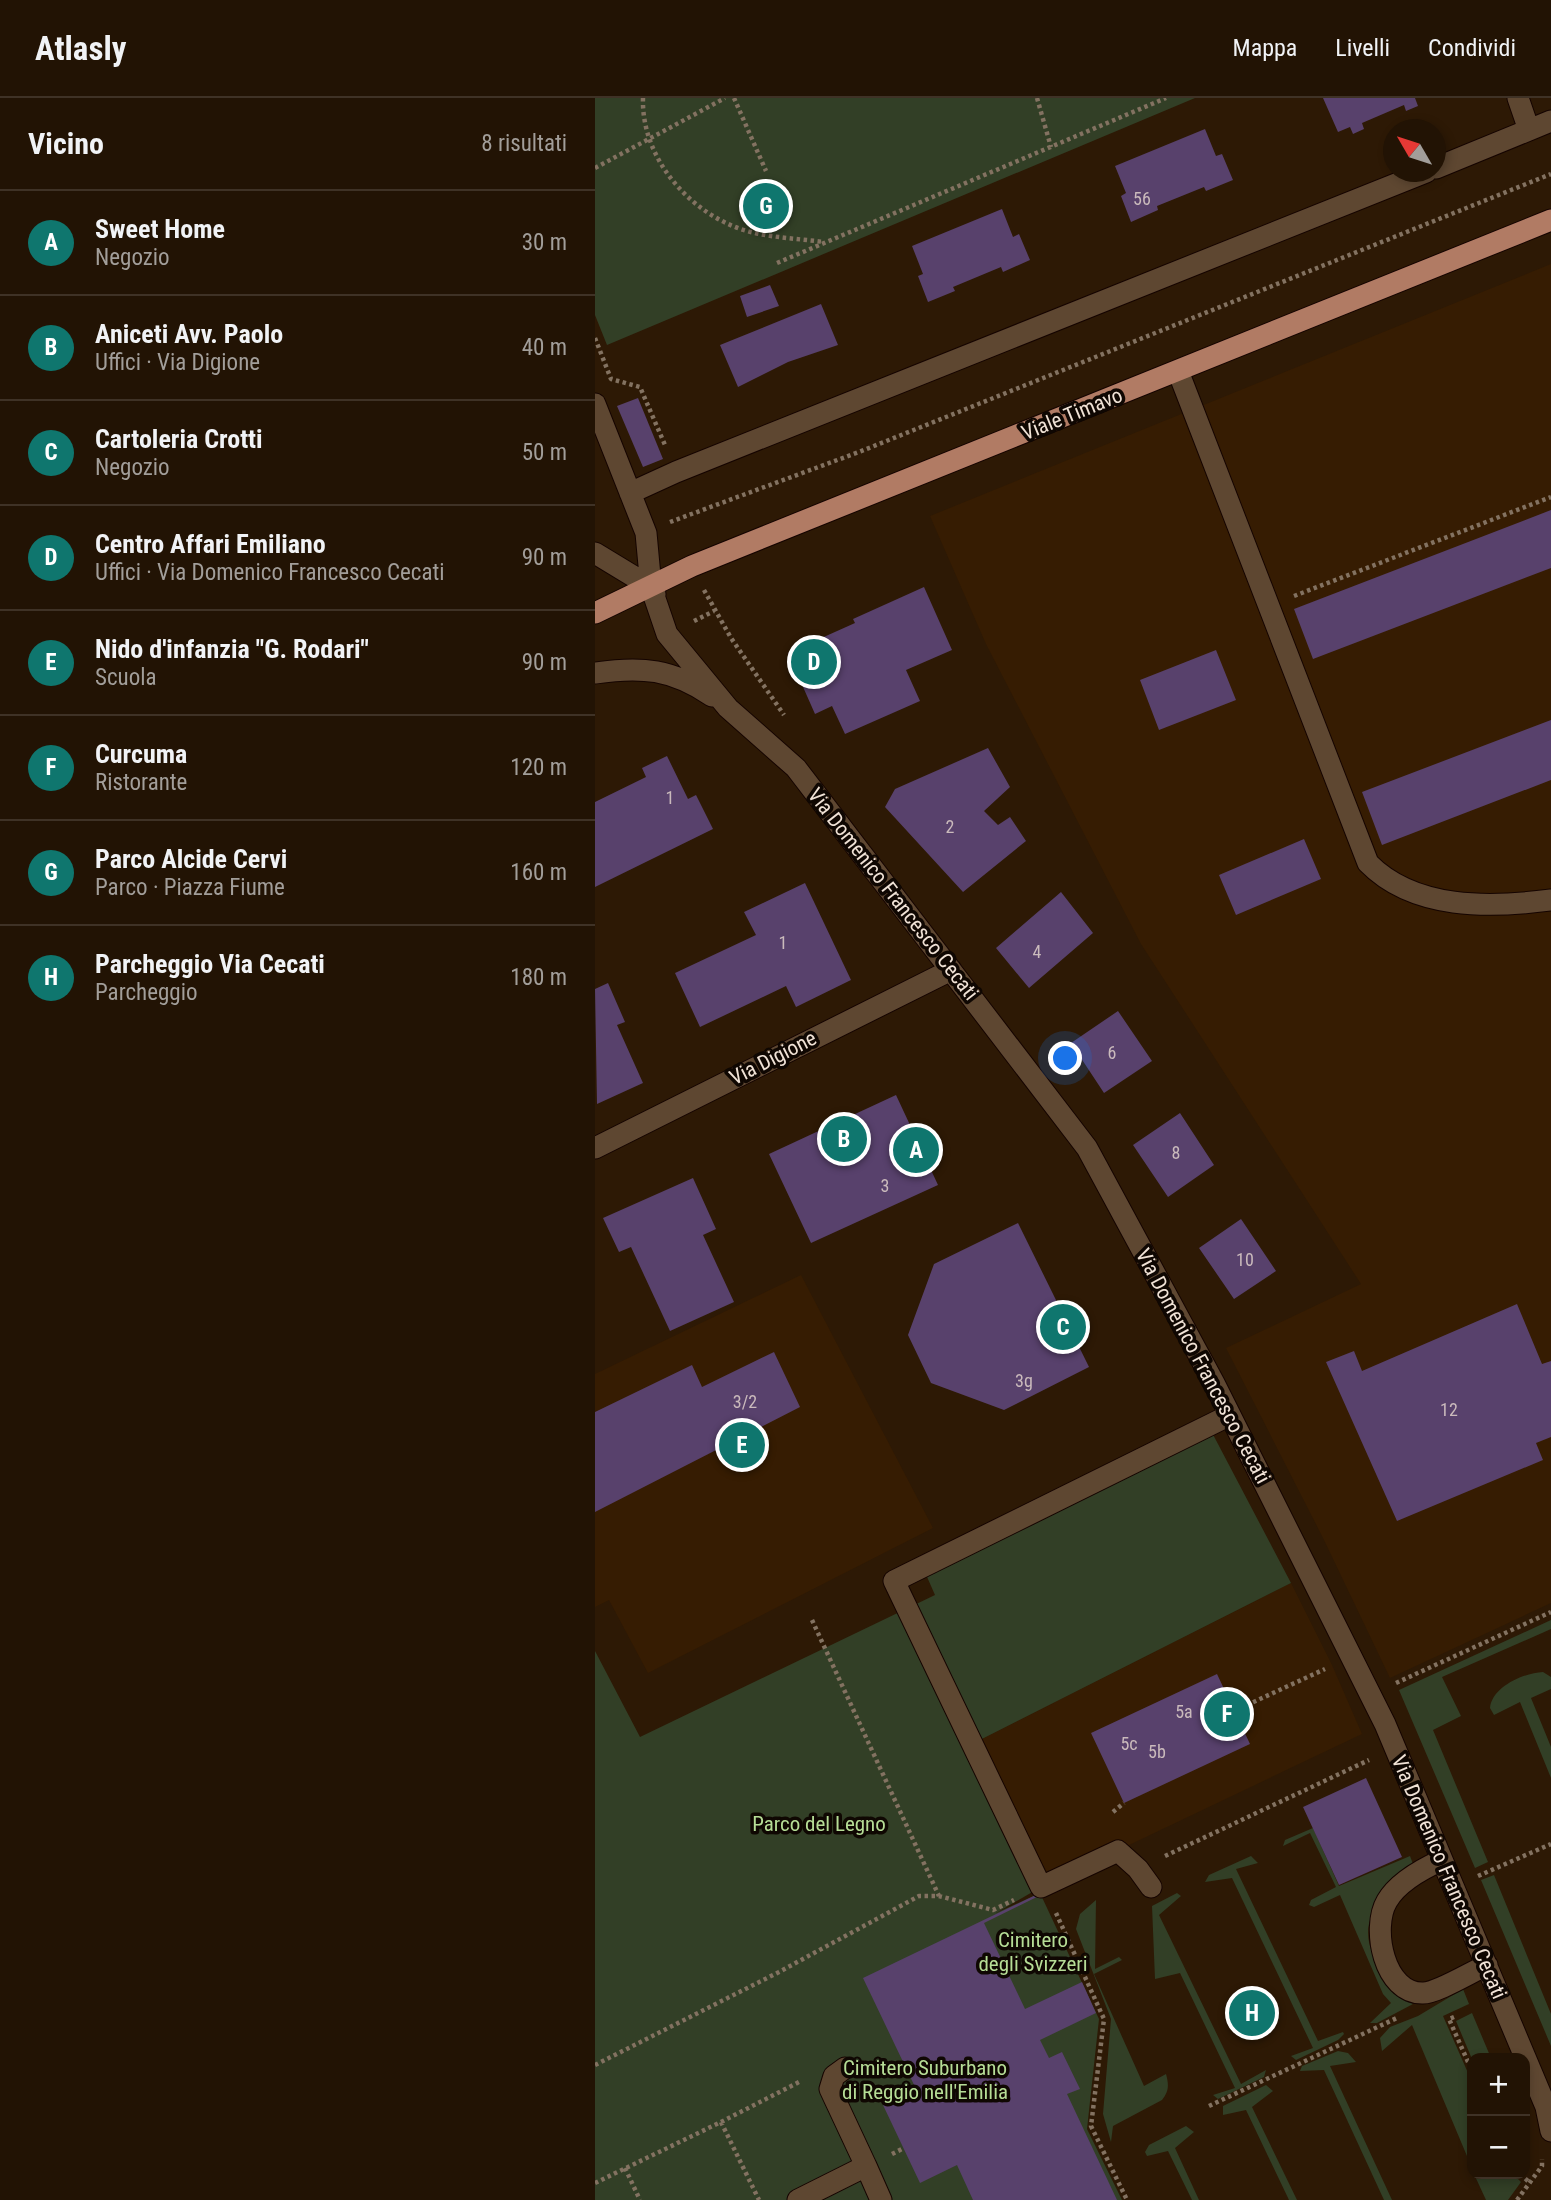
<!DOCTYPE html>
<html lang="it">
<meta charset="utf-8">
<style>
:root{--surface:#221304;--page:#2a1c0e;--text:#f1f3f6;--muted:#a29e9a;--line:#3f3226;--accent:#0f766e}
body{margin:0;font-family:"Roboto Condensed",sans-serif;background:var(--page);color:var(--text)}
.controls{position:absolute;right:21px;bottom:21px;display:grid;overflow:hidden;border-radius:14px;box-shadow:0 4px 10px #0003}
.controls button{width:63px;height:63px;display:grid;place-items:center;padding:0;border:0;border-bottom:2px solid var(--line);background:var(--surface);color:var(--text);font:35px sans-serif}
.compass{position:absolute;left:788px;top:21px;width:63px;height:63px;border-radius:50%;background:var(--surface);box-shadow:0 4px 10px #0003;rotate:309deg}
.you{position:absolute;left:471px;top:961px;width:24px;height:24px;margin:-18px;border:5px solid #fff;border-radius:50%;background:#1a73e8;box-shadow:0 0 0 10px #1a73e833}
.badge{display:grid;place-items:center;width:46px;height:46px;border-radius:50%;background:var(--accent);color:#fff;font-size:23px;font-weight:700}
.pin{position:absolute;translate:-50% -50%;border:4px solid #fff;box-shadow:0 2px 7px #0006}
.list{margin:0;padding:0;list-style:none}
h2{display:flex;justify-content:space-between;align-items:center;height:91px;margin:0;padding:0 28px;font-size:30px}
h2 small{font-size:23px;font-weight:400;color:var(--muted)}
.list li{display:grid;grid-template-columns:46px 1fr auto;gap:21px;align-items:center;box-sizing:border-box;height:105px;padding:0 28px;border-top:2px solid var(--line)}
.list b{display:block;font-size:26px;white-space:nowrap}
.list p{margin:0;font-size:23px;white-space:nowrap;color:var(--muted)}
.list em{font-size:23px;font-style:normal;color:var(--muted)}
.map{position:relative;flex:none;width:956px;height:2102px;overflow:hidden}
header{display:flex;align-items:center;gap:42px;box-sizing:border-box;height:98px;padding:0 35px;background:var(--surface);border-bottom:2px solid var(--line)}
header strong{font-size:33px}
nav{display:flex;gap:38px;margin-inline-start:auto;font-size:24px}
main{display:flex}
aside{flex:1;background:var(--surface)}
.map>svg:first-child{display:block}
.built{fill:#361c02}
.green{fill:#323f26}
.building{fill:#58416c}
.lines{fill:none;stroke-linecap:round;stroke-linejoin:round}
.minor-casing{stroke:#150400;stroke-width:23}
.major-casing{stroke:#150400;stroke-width:23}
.path{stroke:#837261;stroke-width:4.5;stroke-dasharray:3.5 3.5;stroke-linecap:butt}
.minor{stroke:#5e4731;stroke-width:21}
.major{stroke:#b17b64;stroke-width:21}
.labels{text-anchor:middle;stroke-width:7;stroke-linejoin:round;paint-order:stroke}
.number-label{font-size:18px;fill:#cababc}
.street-label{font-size:21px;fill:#f0e2d6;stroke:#0f0702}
.park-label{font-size:21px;fill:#b6dd96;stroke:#0f0702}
</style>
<header>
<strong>Atlasly</strong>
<nav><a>Mappa</a><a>Livelli</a><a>Condividi</a></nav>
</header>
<main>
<aside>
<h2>Vicino<small>8 risultati</small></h2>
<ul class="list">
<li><span class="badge">A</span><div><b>Sweet Home</b><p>Negozio</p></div><em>30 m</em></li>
<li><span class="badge">B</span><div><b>Aniceti Avv. Paolo</b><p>Uffici · Via Digione</p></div><em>40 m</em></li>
<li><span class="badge">C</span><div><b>Cartoleria Crotti</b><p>Negozio</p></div><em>50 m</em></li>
<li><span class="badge">D</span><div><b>Centro Affari Emiliano</b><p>Uffici · Via Domenico Francesco Cecati</p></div><em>90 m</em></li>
<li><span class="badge">E</span><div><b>Nido d'infanzia &quot;G. Rodari&quot;</b><p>Scuola</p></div><em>90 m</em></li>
<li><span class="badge">F</span><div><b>Curcuma</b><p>Ristorante</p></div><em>120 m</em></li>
<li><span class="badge">G</span><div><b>Parco Alcide Cervi</b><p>Parco · Piazza Fiume</p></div><em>160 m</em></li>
<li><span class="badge">H</span><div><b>Parcheggio Via Cecati</b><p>Parcheggio</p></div><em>180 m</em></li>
</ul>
</aside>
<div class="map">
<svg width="956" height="2102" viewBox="0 0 956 2102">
<rect width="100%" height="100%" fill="#2d1905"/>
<path class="built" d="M 956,166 L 956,1505 L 795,1580 L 728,1440 L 631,1250 L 766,1186 L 546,846 L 391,546 L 335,418 Z
M 206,1177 L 338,1430 L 53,1575 L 14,1502 L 0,1509 L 0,1276 Z
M 696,1485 L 737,1567 L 767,1636 L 446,1789 L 377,1646 Z"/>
<path class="green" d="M 0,0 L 600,0 L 12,247 L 0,217 Z
M 613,1327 L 696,1485 L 377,1646 L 446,1789 L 401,1815 L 445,1795 L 504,1921 L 492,2031 L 527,2102 L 0,2102 L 0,1553 L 45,1639 L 340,1497 L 329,1472 Z
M 956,1522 L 956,1531 L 847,1579 L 866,1618 L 838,1632 L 893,1764 L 880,1770 L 804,1592 Z
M 948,1574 L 956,1579 L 956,1591 L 936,1600 L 956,1649 L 956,1680 L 925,1604 L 899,1617 L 895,1610 C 897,1589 928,1575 948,1574 Z
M 718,1730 L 744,1788 L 815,1758 L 818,1766 C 785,1801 753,1826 789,1875 C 798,1888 805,1898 818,1906 L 782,1925 L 775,1925 L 796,1905 L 788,1896 L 745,1797 L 719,1809 L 714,1807 L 716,1802 L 741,1789 L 715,1735 L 688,1748 L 690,1742 Z
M 656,1758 L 663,1765 L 641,1771 L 723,1943 L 748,1934 L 749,1936 L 743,1942 L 701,1962 L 696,1958 L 718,1950 L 637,1780 L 610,1784 L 614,1777 Z
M 899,1777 L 956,1916 L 956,1948 L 886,1782 Z
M 582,1795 L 586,1798 L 564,1817 L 646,1986 L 671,1972 L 669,1979 L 623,2001 L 618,1997 L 640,1990 L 585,1875 L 560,1881 L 557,1808 Z
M 501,1802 L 500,1871 L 524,1859 L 527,1862 L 499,1876 L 549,1988 L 571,1976 C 574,1987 574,1993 567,2002 L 518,2028 L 516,2044 L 508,2016 L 516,1921 L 481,1831 L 485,1816 Z
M 868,1891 L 874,1906 L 848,1918 L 877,1984 L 877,2070 L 817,1927 L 787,1953 L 785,1940 L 795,1929 L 823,1918 Z
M 877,1915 L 896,1960 L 877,1961 L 861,1923 Z
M 743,1953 L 753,1955 L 761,1964 L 735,1968 L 797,2102 L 789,2102 L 729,1972 L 705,1973 L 707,1968 Z
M 671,1987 L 678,1993 L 657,2009 L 702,2102 L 694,2102 L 651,2012 L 628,2017 L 628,2008 Z
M 591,2028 L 599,2034 L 580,2050 L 604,2102 L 597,2102 L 573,2053 L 552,2058 L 550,2054 L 554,2047 Z
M 879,2076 L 918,2076 L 926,2084 L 913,2102 L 891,2102 Z"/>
<path class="building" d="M 728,0 L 820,0 L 823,8 L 811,13 L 809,7 L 767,25 L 769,31 L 758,36 L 755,29 L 743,34 Z
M 610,31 L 621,58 L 627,56 L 638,82 L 611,93 L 609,89 L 562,108 L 563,112 L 536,124 L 526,98 L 531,95 L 520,68 Z
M 407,111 L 418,139 L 424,136 L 435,162 L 408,174 L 406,169 L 358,189 L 360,193 L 333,204 L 323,178 L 328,176 L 317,148 Z
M 175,187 L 184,208 L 152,219 L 145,198 Z
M 226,206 L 243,247 L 193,264 L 143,289 L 125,247 Z
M 43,300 L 68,361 L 48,369 L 22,308 Z
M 956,412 L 956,470 L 718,561 L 699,511 Z
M 329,489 L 357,552 L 311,572 L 325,603 L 250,636 L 237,608 L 220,616 L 193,555 L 260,525 L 258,521 Z
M 621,552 L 641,602 L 564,632 L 545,582 Z
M 956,622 L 956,682 L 787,747 L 767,694 Z
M 393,650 L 415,689 L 389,713 L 403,727 L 415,719 L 431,743 L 368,794 L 290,709 L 300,691 Z
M 72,658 L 93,701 L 101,697 L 118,731 L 0,789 L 0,704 L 51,679 L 47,670 Z
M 709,741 L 726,781 L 641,817 L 624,777 Z
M 210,785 L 256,882 L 201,909 L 191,888 L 105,929 L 80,875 L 161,837 L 149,814 Z
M 466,794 L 498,835 L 434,890 L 401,850 Z
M 13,885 L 30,924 L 22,927 L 48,985 L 2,1006 L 0,891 Z
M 523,913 L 557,963 L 509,995 L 476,945 Z
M 301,997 L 343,1087 L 216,1145 L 174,1056 Z
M 585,1015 L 619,1067 L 573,1099 L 538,1047 Z
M 98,1080 L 121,1131 L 108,1137 L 139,1204 L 75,1233 L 36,1149 L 24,1154 L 8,1120 Z
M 646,1121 L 681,1173 L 639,1201 L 604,1150 Z
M 423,1125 L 494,1269 L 409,1312 L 336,1285 L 313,1237 L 339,1166 Z
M 922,1206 L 947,1266 L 956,1263 L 956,1339 L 941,1345 L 948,1362 L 802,1423 L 731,1264 L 759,1253 L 767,1273 Z
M 179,1254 L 205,1309 L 0,1414 L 0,1314 L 97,1267 L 107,1289 Z
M 622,1576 L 655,1646 L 529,1705 L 496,1635 Z
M 771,1680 L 807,1759 L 744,1787 L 708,1709 Z
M 445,1795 L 446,1797 L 389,1825 L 430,1911 L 487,1884 L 501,1915 L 445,1942 L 454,1960 L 467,1954 L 485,1991 L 472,1996 L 522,2102 L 378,2102 L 362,2067 L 325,2085 L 288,2007 L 321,1991 L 268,1880 Z"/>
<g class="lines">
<defs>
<path id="minor" d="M 923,0 L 934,32
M 841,70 L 956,23
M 583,273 L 773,765 C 819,812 895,810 956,802
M 0,306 L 51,435 L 56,489 L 72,536 L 133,610 L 201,670 L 492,1050 L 619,1285 L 790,1626 L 951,2009 L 956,2033
M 35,395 L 81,374 L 831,74
M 0,455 L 56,489 L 60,496
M 0,575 C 47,568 77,571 117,598
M 0,1050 L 356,872
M 847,1762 C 827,1771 803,1784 792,1803 C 776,1830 789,1896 828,1895 C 842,1895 876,1874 892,1867
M 556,1789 L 543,1771 L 523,1753 L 446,1789 L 299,1483 L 635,1317
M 250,1970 L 239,1978 L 235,1991 L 271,2068
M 203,2102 L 271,2068 L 286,2102"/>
<path id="major" d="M 0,515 L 97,468 L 956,122"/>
</defs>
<use href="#minor" class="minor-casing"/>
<use href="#major" class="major-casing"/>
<path class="path" d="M 48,0 C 46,63 100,122 160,135 C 182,140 206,141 229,144
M 139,0 L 171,73
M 442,0 L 456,49
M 0,70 L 130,0
M 182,165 L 571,0
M 0,240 L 16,281 L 45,289 L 70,347
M 75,424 L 264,354 L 956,76
M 109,492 L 136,540 L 189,617
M 699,498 L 956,399
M 99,523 L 119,513
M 217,1522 L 344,1798
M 801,1585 L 956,1514
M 639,1613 L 730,1571
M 518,1714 L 529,1705
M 570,1758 L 774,1662
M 883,1778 L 956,1746
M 461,1815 L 509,1921 L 496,2028 L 532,2102
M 859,1919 L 854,1921 L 877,1973
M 0,1967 L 184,1874 L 324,1798 L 344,1798 L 398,1812 L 419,1802
M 614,2008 L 804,1919
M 126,2024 L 206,1983
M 297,2056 L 309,2050
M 30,2070 L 45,2102
M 925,2076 L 934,2084
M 0,2085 L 126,2024 L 164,2102
M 922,2102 L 947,2068 L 947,2061"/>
<use href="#minor" class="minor"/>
<use href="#major" class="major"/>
</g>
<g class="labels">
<g class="number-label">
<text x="547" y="107">56</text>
<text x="75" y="706">1</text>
<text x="355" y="735">2</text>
<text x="188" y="851">1</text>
<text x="442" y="860">4</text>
<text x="517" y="961">6</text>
<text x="581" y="1061">8</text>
<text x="290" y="1094">3</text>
<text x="650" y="1168">10</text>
<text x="429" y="1289">3g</text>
<text x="150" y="1310">3/2</text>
<text x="854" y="1318">12</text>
<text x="589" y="1620">5a</text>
<text x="534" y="1652">5c</text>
<text x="562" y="1660">5b</text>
</g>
<g class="street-label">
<text transform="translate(477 316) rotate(-22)" y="7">Viale Timavo</text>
<text transform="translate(298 796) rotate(52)" y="7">Via Domenico Francesco Cecati</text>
<text transform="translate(178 960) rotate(-27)" y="7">Via Digione</text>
<text transform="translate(608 1268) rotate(62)" y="7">Via Domenico Francesco Cecati</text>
<text transform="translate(854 1779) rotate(67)" y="7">Via Domenico Francesco Cecati</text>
</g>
<g class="park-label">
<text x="224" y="1733">Parco del Legno</text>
<text x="438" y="1849">Cimitero<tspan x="438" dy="24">degli Svizzeri</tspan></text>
<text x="330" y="1977">Cimitero Suburbano<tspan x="330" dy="24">di Reggio nell'Emilia</tspan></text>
</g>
</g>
</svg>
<div class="controls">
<button>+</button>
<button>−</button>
</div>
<svg class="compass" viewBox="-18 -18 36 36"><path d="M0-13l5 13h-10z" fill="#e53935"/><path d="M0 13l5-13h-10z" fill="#a29e9a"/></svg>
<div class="you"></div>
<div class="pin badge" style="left:321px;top:1052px">A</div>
<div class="pin badge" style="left:249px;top:1041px">B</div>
<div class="pin badge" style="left:468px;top:1229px">C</div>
<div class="pin badge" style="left:219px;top:564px">D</div>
<div class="pin badge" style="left:147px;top:1347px">E</div>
<div class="pin badge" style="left:632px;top:1616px">F</div>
<div class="pin badge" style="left:171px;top:108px">G</div>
<div class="pin badge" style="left:657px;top:1915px">H</div>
</div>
</main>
